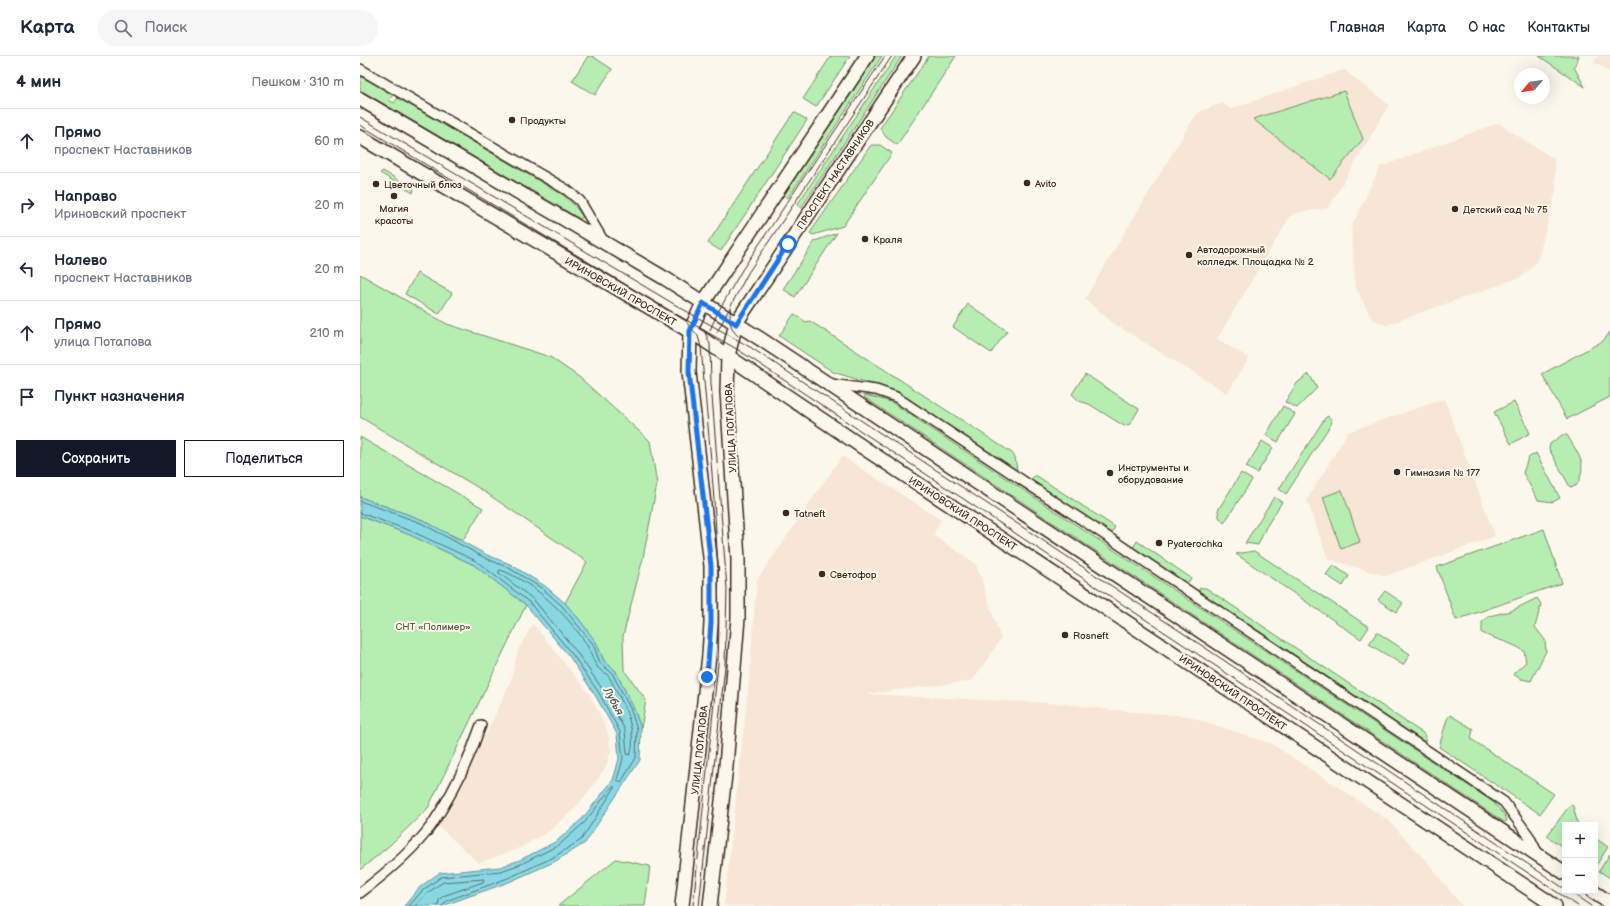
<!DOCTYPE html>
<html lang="ru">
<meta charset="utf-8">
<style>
:root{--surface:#fff;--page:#f6f6f7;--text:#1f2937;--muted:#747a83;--line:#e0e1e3;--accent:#111827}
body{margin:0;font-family:"Balsamiq Sans",sans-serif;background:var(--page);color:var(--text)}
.controls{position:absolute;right:12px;bottom:12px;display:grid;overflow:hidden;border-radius:0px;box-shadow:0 4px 16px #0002}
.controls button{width:36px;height:36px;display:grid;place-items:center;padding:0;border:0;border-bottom:1px solid var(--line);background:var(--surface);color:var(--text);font:20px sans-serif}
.compass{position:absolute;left:1154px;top:12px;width:36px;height:36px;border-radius:50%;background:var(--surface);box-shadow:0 4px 16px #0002;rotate:241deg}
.stop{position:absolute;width:12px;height:12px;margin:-9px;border:3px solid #1a73e8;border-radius:50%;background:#fff}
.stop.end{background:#1a73e8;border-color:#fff;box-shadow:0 1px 4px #0008}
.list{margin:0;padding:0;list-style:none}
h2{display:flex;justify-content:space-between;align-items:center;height:52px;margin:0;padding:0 16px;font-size:17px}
h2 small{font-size:13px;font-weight:400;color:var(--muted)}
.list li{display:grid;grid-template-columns:26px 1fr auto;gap:12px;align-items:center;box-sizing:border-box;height:64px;padding:0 16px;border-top:1px solid var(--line)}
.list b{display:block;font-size:15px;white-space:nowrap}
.list p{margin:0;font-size:13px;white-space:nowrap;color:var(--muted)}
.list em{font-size:13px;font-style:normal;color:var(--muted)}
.actions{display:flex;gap:8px;padding:12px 16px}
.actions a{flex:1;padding:9px 0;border:1px solid var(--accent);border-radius:0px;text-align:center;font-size:14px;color:var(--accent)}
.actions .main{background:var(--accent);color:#fff}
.icon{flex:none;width:22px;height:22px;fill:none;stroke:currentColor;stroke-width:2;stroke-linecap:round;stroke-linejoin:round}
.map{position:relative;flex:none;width:1250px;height:850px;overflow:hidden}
header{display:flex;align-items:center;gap:24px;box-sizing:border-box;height:56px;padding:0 20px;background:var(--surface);border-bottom:1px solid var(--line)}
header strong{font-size:19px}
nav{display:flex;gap:22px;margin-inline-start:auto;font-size:14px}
.search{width:280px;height:36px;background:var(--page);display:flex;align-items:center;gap:10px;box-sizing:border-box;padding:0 14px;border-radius:22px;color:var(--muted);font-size:15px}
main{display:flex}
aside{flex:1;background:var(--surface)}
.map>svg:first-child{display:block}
.built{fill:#f7e5d5}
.green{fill:#b6eeb1;stroke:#788c68}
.water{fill:#88d8e4;stroke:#699295}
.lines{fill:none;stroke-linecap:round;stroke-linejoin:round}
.shore{stroke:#5a706d;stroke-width:1}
.street-casing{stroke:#3b2a1e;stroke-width:12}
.secondary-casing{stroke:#3b2a1e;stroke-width:16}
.street{stroke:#fbf7ec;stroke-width:9}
.secondary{stroke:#fbf7ec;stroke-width:13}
.tram{stroke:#3b2a1e;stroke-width:1}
.route{stroke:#1a73e8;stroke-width:5}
.poi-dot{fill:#3b2a1e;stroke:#fbf7ec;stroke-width:1.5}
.labels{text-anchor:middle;stroke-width:4;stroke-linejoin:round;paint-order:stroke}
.poi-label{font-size:10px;fill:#3b2a1e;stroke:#fbf7ec;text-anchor:start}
.street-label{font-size:10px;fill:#3b2a1e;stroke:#fbf7ec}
.park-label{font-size:10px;fill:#5a5b43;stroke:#fbf7ec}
.water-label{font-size:11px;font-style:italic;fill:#4e5650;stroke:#fbf7ec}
</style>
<header>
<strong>Карта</strong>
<div class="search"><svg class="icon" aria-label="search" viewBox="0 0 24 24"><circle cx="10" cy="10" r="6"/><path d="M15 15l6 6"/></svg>Поиск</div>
<nav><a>Главная</a><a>Карта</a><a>О нас</a><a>Контакты</a></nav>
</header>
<main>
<aside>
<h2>4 мин<small>Пешком · 310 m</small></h2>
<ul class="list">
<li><svg class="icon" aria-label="ahead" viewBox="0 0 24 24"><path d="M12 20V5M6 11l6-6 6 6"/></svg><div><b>Прямо</b><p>проспект Наставников</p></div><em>60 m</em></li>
<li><svg class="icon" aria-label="right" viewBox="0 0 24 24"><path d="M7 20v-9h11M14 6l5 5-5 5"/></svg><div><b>Направо</b><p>Ириновский проспект</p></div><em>20 m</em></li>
<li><svg class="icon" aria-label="left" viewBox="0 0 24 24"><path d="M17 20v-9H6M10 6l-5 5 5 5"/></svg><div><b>Налево</b><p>проспект Наставников</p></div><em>20 m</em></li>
<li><svg class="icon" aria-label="ahead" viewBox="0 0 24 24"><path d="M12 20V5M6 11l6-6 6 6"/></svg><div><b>Прямо</b><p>улица Потапова</p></div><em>210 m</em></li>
<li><svg class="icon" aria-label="arrive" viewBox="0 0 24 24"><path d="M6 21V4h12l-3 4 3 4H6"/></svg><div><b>Пункт назначения</b></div></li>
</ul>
<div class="actions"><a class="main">Сохранить</a><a>Поделиться</a></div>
</aside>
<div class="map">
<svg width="1250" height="850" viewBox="0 0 1250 850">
<rect width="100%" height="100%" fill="#fbf7ec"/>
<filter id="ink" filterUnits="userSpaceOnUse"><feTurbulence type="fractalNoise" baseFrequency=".025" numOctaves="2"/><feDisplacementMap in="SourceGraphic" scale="8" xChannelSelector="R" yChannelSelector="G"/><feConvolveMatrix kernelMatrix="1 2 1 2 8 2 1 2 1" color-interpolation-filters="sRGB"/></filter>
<g filter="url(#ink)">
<path class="built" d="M 1238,0 L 1250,0 L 1250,16 L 1234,6 Z
M 984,14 L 1029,49 L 968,152 L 936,157 L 930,160 L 857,283 L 889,302 L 867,337 L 753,267 L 725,243 L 832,65 L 839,56 L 862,47 L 871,53 Z
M 1138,67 L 1194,103 L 1196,134 L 1179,199 L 1175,208 L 1161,221 L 1026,269 L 1012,263 L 996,232 L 991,172 L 1020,111 Z
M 1084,343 L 1135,480 L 1026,520 L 968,503 L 947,444 L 988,376 Z
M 482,400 L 581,464 L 573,479 L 616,508 L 641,583 L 612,625 L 505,638 L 705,648 L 752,654 L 827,660 L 912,688 L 1028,764 L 1068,807 L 1102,850 L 364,850 L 389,626 L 397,524 Z
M 173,568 L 230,639 L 248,677 L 251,695 L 245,712 L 232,731 L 214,753 L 191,774 L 157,793 L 119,807 L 76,768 L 106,721 L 151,625 L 158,594 Z"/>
<path class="green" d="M 228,0 L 232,0 L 252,13 L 235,39 L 212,25 Z
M 471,0 L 490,0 L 456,51 L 443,43 Z
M 516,0 L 522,0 L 428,142 L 424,139 Z
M 536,0 L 542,0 L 441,152 L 437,149 Z
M 569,0 L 596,0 L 537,89 L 526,81 L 520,72 Z
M 1179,0 L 1219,0 L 1214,11 L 1225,31 Z
M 0,20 L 33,39 L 29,44 L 34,47 L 38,42 L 203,139 L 214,149 L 223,161 L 220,163 L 0,34 Z
M 984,35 L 1003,83 L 970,123 L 893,63 Z
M 434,56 L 447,64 L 361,195 L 348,187 Z
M 511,89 L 520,89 L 532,97 L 483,170 L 453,179 L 450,177 Z
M 23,115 L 54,133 L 53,137 L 20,117 Z
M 477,177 L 435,241 L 423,233 L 455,185 Z
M 57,217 L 92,237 L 79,258 L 45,238 Z
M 0,218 L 87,268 L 190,301 L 219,321 L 290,385 L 297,428 L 283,502 L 263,580 L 264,614 L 286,644 L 281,672 L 273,651 L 255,614 L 244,605 L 236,586 L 205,547 L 227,506 L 122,434 L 0,361 Z
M 608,248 L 647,275 L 631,297 L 593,271 Z
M 434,258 L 446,266 L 450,265 L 652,397 L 655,401 L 657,414 L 538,336 L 473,316 L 419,280 Z
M 1250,276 L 1250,341 L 1207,363 L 1182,318 L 1243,285 Z
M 725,318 L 779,353 L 770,368 L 764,370 L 729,348 L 719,345 L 712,338 Z
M 949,318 L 957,332 L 937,352 L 925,346 L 937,327 Z
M 506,339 L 531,346 L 1133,746 L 1145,759 L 1147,765 L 1144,766 L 504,341 Z
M 1154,346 L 1170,377 L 1151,388 L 1134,356 Z
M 923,350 L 935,358 L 918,386 L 906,379 Z
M 968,360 L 972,365 L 971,368 L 926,438 L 919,433 L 965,362 Z
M 1202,379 L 1207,379 C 1218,398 1229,409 1216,430 L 1210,431 L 1189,393 L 1190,388 Z
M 0,381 L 123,452 L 103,484 L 78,473 L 63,464 L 0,441 Z
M 902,385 L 913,392 L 897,417 L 886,411 Z
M 1176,397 L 1200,442 L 1193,446 L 1178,444 L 1163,417 L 1168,402 Z
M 881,417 L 892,424 L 864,467 L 859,461 L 858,454 Z
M 674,420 L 677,420 L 755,471 L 751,478 L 670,424 Z
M 982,434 L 1000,486 L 981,493 L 963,441 Z
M 914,441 L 922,446 L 906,471 L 898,489 L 885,487 Z
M 0,460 L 50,479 L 114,509 L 166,549 L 68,752 L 30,789 L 0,814 Z
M 1184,473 L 1202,527 L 1096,564 L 1077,511 Z
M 777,485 L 831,522 L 827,528 L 773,492 Z
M 894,495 L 1009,571 L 1001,583 L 876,498 Z
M 973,509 L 989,520 L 983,530 L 966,519 Z
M 840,532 L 846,532 L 1064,678 L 1066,685 L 1063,685 L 838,535 Z
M 1025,535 L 1043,547 L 1037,556 L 1018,544 Z
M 1177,542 L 1181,548 L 1175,571 L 1185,584 L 1186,595 L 1171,625 L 1161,623 L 1153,618 L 1166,606 L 1164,595 C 1151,586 1136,584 1122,577 L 1122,566 L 1129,560 L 1151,555 Z
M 1017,576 L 1050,598 L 1043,609 L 1009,588 Z
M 1090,659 L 1113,673 L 1111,683 L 1194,738 L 1180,758 L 1079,691 L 1087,663 Z
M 1210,749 L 1213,750 L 1218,769 L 1205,769 L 1204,792 L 1187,780 Z
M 1235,782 L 1248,791 L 1235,811 Z
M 1250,798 L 1250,822 L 1239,815 Z
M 256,803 L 290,810 L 285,850 L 198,850 Z"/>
<path class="water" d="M 0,441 L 63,464 L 127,499 L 150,508 L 185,530 L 205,547 L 219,563 L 236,586 L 244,605 L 255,614 L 273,651 L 281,672 L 280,704 L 225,787 L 194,806 L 149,826 L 82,850 L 44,850 L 60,831 L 79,817 L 140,811 L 160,804 L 197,785 L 222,763 L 253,724 L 259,703 L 257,678 L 235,639 L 209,600 L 166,549 L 114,509 L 50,479 L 0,460 Z"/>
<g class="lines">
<path class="shore" d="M 0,445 L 61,467 L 125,502 L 149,512 L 183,533 L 202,550 L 233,588 L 240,607 L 252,617 L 270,652 L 277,673 L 276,702 L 261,726 L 257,724 L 263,703 L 260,676 L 239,637 L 212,598 L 169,546 L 116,505 L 51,475 L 0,457
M 141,514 C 176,528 207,558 227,589 C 231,595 232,603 236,609 C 239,615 246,616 249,621 C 261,642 279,675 270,699 L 267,698 L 265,674 L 243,634 L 216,595 L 173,543 L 139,517 L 139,515 Z
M 49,850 L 63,834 L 81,821 L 141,815 L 161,808 L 199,789 L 225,766 L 252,731 L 255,731 L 221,784 L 192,802 L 148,822 L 86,845 L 83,850
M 55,850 L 66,838 L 83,826 L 124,823 L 123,826 L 83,840 L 79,844 L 78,850"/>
<defs>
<path id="street" d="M 0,13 L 207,134 L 220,145 L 244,186
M 471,328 L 516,334 L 536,341 L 757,487 L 1144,746 L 1169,780 L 1178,798
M 0,837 C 25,818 52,796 71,770 C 92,739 109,704 121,669"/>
<path id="secondary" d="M 0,43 L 306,223 L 402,284 L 1205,817
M 0,81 L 338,280 L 504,392 L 1195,850
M 1232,835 L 1250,847
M 322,850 L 349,599 L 351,567 L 351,510 L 329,316 L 330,275 L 343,247 L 507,0
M 350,850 L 366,710 L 378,562 L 378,503 L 367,336 L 368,300 L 376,267 L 554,0"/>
</defs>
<use href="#street" class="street-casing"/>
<use href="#secondary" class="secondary-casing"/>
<use href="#street" class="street"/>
<use href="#secondary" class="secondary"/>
<path class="tram" d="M 0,61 L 319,251 L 390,291 L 844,591 L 1205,833
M 0,69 L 293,245 L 380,295 L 1218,850
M 371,251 C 369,263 369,272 378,280
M 327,267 L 338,280 L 341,291 C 350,396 362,503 358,608 L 333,850
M 350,274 L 358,256 L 382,214 L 525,0
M 357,276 L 388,217 L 532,0
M 1209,835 L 1231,850
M 339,850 L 365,610 L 367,533 L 351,327 L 350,288 L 344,274"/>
</g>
</g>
<g class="lines" filter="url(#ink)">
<path class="route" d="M 347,621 L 351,567 L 351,510 L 329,316 L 330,275 L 343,247 L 376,268 L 428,188"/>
</g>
<g class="poi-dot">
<circle cx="152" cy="64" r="4"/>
<circle cx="667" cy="127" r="4"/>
<circle cx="16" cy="128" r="4"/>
<circle cx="34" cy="140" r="4"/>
<circle cx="1095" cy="153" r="4"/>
<circle cx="505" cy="183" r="4"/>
<circle cx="829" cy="199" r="4"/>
<circle cx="1037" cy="416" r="4"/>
<circle cx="750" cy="417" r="4"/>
<circle cx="426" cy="457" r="4"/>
<circle cx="799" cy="487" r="4"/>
<circle cx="462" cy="518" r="4"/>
<circle cx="705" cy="579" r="4"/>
</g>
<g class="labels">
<g class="poi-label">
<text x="160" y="68">Продукты</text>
<text x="675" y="131">Avito</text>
<text x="24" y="132">Цветочный блюз</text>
<text x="34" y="156" text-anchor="middle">Магия<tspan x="34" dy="12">красоты</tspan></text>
<text x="1103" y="157">Детский сад № 75</text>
<text x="513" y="187">Краля</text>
<text x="837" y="197">Автодорожный<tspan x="837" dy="12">колледж. Площадка № 2</tspan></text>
<text x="758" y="415">Инструменты и<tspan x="758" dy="12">оборудование</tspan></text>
<text x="1045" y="420">Гимназия № 177</text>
<text x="434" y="461">Tatneft</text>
<text x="807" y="491">Pyaterochka</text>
<text x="470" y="522">Светофор</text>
<text x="713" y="583">Rosneft</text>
</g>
<g class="street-label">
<text transform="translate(475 118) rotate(-56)" y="4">ПРОСПЕКТ НАСТАВНИКОВ</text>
<text transform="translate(261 235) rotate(30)" y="4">ИРИНОВСКИЙ ПРОСПЕКТ</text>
<text transform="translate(370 372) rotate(-93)" y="4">УЛИЦА ПОТАПОВА</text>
<text transform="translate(603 457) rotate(33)" y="4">ИРИНОВСКИЙ ПРОСПЕКТ</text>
<text transform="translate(873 636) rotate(34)" y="4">ИРИНОВСКИЙ ПРОСПЕКТ</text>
<text transform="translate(339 694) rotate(-84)" y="4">УЛИЦА ПОТАПОВА</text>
</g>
<g class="park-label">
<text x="73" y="574">СНТ «Полимер»</text>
</g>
<g class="water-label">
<text transform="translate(254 645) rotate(61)" y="4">Лубья</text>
</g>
</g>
</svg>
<div class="controls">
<button>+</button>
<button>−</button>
</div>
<svg class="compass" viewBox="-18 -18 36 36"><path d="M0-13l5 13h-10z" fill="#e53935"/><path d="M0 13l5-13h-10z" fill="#747a83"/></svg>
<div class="stop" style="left:428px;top:188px"></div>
<div class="stop end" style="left:347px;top:621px"></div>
</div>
</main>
